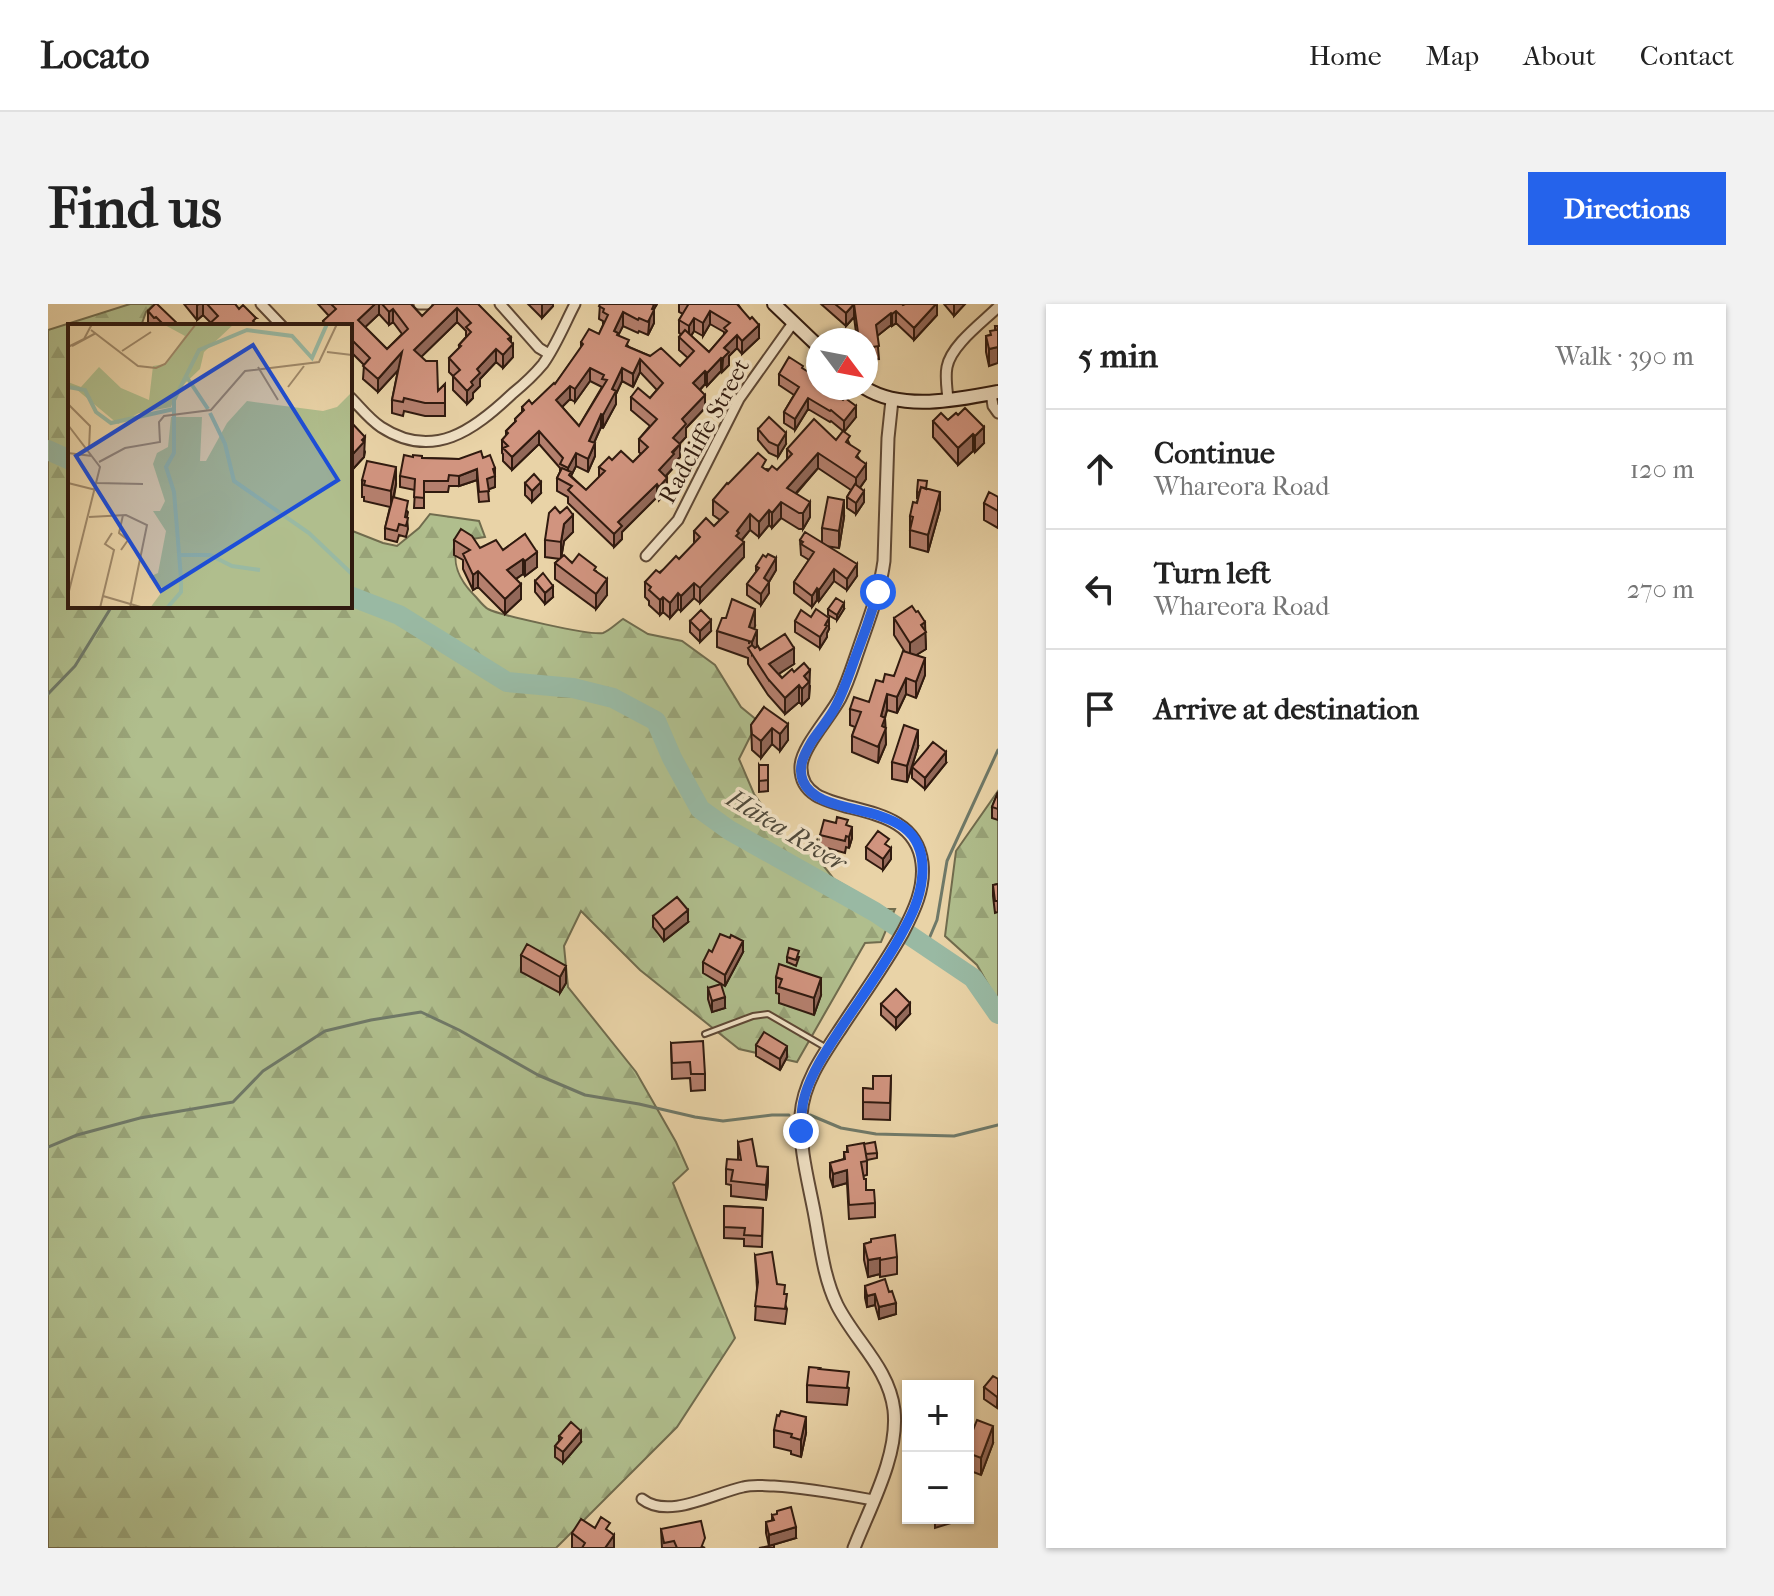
<!DOCTYPE html>
<meta charset="utf-8">
<style>
:root{--surface:#fff;--page:#f2f2f2;--text:#222;--muted:#767676;--line:#e0e0e0;--accent:#2563eb}
body{margin:0;font-family:"IM FELL French Canon",serif;background:var(--page);color:var(--text)}
.controls{position:absolute;right:24px;bottom:24px;display:grid;overflow:hidden;border-radius:0px;box-shadow:0 2px 6px #0004}
.controls button{width:72px;height:72px;display:grid;place-items:center;padding:0;border:0;border-bottom:2px solid var(--line);background:var(--surface);color:var(--text);font:40px sans-serif}
.compass{position:absolute;left:758px;top:24px;width:72px;height:72px;border-radius:50%;background:var(--surface);box-shadow:0 2px 6px #0004;rotate:122deg}
.stop{position:absolute;width:24px;height:24px;margin:-18px;border:6px solid #2563eb;border-radius:50%;background:#fff}
.stop.end{background:#2563eb;border-color:#fff;box-shadow:0 2px 8px #0008}
.list{margin:0;padding:0;list-style:none}
h2{display:flex;justify-content:space-between;align-items:center;height:104px;margin:0;padding:0 32px;font-size:34px}
h2 small{font-size:26px;font-weight:400;color:var(--muted)}
.list li{display:grid;grid-template-columns:52px 1fr auto;gap:24px;align-items:center;box-sizing:border-box;height:120px;padding:0 32px;border-top:2px solid var(--line)}
.list b{display:block;font-size:30px;white-space:nowrap}
.list p{margin:0;font-size:26px;white-space:nowrap;color:var(--muted)}
.list em{font-size:26px;font-style:normal;color:var(--muted)}
.icon{flex:none;width:44px;height:44px;fill:none;stroke:currentColor;stroke-width:2;stroke-linecap:round;stroke-linejoin:round}
.map{position:relative;flex:none;width:950px;height:1244px;overflow:hidden;border-radius:0px}
header{display:flex;align-items:center;gap:48px;box-sizing:border-box;height:112px;padding:0 40px;background:var(--surface);border-bottom:2px solid var(--line)}
header strong{font-size:38px}
nav{display:flex;gap:44px;margin-inline-start:auto;font-size:28px}
.intro{display:flex;align-items:center;justify-content:space-between;box-sizing:border-box;height:192px;padding:0 48px}
h1{margin:0;font-size:56px}
.button{padding:20px 36px;border-radius:0px;background:var(--accent);color:#fff;font-size:28px;font-weight:700}
main{display:flex;gap:48px;padding:0 48px}
aside{flex:1;background:var(--surface);border-radius:0px;box-shadow:0 2px 6px #0004}
.map>svg:first-child{display:block}
.forest{fill:url(#forest-firs);stroke:#706c4e;stroke-width:2}
.lines{fill:none;stroke-linecap:round;stroke-linejoin:round}
.stream{stroke:#6f7968;stroke-width:3}
.river{stroke:#99b9a3;stroke-width:20}
.service-casing{stroke:#5e4835;stroke-width:8}
.minor-casing{stroke:#5e4835;stroke-width:13}
.tertiary-casing{stroke:#5e4835;stroke-width:15}
.secondary-casing{stroke:#301a0f;stroke-width:16}
.service{stroke:#f1e2c6;stroke-width:4}
.minor{stroke:#f1e2c6;stroke-width:9}
.tertiary{stroke:#f1e2c6;stroke-width:11}
.secondary{stroke:#f1e2c6;stroke-width:12}
.wall{fill:#b47f6d;stroke:#301a0f;stroke-width:2;fill-rule:evenodd}
.shaded-wall{fill:#926859;stroke:#301a0f;stroke-width:2}
.building{fill:#d1947f;stroke:#301a0f;stroke-width:2;fill-rule:evenodd}
.route{stroke:#2563eb;stroke-width:10}
.labels{text-anchor:middle;stroke-width:7;stroke-linejoin:round;paint-order:stroke}
.street-label{font-size:24px;fill:#301a0f;stroke:#f1e2c6}
.water-label{font-size:26px;font-style:italic;fill:#504a3b;stroke:#f1e2c6}
.inset-river{fill:none;stroke:#99b9a3;stroke-width:4}
.inset-road{fill:none;stroke:#9f896a;stroke-width:2}
.view{fill:#1d4ed8;fill-opacity:0.15;stroke:#1d4ed8;stroke-width:4}
.inset-edge{fill:none;stroke:#301a0f;stroke-width:4}
</style>
<header>
<strong>Locato</strong>
<nav><a>Home</a><a>Map</a><a>About</a><a>Contact</a></nav>
</header>
<div class="intro"><h1>Find us</h1><a class="button">Directions</a></div>
<main>
<div class="map">
<svg width="950" height="1244" viewBox="0 0 950 1244">
<defs>
<pattern id="forest-firs" width="22" height="20" patternUnits="userSpaceOnUse" patternTransform="scale(2)"><rect width="22" height="20" fill="#b0be8d"/><path d="M5 1l3.5 6h-7zM16 11l3.5 6h-7z" fill="#98a378"/></pattern>
</defs>
<rect width="100%" height="100%" fill="#e9d3a7"/>
<filter id="stains"><feTurbulence type="fractalNoise" baseFrequency=".0025" numOctaves="4"/><feColorMatrix values="0 0 0 0 .2 0 0 0 0 .09 0 0 0 0 .02 0 0 0 .5 -.17"/></filter>
<radialGradient id="worn" r=".72"><stop offset=".6" stop-color="#630" stop-opacity="0"/><stop offset="1" stop-color="#630" stop-opacity=".3"/></radialGradient>
<path class="forest" d="M 82,0 L 106,0 L 98,8 L 93,22 L 22,22 L 22,302 L 302,302 L 302,226 L 335,239 L 349,242 L 371,224 L 382,210 L 431,217 L 437,233 L 412,237 C 401,257 412,277 427,292 C 430,295 435,302 440,305 C 451,311 544,332 555,329 C 561,327 569,319 575,315 L 600,330 L 634,337 L 667,361 L 693,403 L 710,417 L 691,455 L 706,490 L 736,532 L 770,555 L 786,575 L 838,605 L 847,605 L 833,638 L 817,639 L 749,758 L 691,745 L 592,666 L 533,607 L 516,642 L 520,683 L 588,768 L 628,838 L 640,865 L 625,879 L 687,1034 L 629,1123 L 508,1244 L 0,1244 L 0,26 Z
M 950,487 L 950,698 L 929,661 L 897,632 L 908,547 Z"/>
<g class="lines">
<path class="stream" d="M 0,390 L 27,362 L 64,302
M 878,642 L 889,616 L 899,557 L 950,446
M 762,811 L 793,824 L 828,830 L 906,832 L 950,821
M 0,843 L 29,831 L 92,814 L 185,798 L 215,767 L 277,727 L 323,716 L 373,708 L 411,726 L 490,771 L 537,791 L 591,800 L 647,813 L 675,817 L 724,811 L 741,811"/>
<path class="river" d="M 0,146 L 22,156
M 302,292 L 351,311 L 459,378 L 525,384 L 565,394 L 608,417 L 624,454 L 652,505 L 681,526 L 827,608 L 925,674 L 950,710"/>
<defs>
<path id="service" d="M 657,730 L 705,712 L 720,710 L 777,743"/>
<path id="minor" d="M 213,0 L 234,22
M 371,0 L 379,0
M 452,0 L 491,44 L 501,50
M 943,89 L 945,102 L 950,109
M 302,93 C 312,103 321,115 333,123 C 385,157 426,126 464,90 C 475,81 486,71 495,60 C 508,42 517,19 527,0
M 900,95 C 899,85 897,73 899,63 C 903,41 935,18 950,3
M 598,252 L 630,216 L 691,95 L 745,19
M 594,1195 C 621,1216 666,1189 695,1183 C 706,1180 716,1182 726,1182 C 760,1184 792,1190 825,1196"/>
<path id="tertiary" d="M 806,1244 C 822,1203 851,1151 846,1106 C 841,1064 807,1037 789,1001 C 775,972 772,938 766,907 C 760,876 751,843 753,811 C 755,779 775,751 793,724 C 814,692 836,662 855,628 C 866,607 877,584 874,559 C 865,485 750,521 753,462 C 754,443 782,413 792,394 C 800,378 805,361 811,344 C 821,315 832,287 836,257 L 840,134 L 844,96"/>
<path id="secondary" d="M 726,0 L 770,42
M 817,84 C 854,107 909,96 950,88"/>
</defs>
<use href="#service" class="service-casing"/>
<use href="#minor" class="minor-casing"/>
<use href="#tertiary" class="tertiary-casing"/>
<use href="#secondary" class="secondary-casing"/>
<use href="#service" class="service"/>
<use href="#minor" class="minor"/>
<use href="#tertiary" class="tertiary"/>
<use href="#secondary" class="secondary"/>
</g>
<path class="wall" d="M 136,0 L 187,0 L 191,5 L 208,14 L 163,19 L 155,11 L 149,16 Z
M 270,0 L 363,0 L 374,12 L 430,0 L 463,38 L 465,53 L 455,64 L 448,58 L 432,75 L 432,82 L 425,89 L 425,94 L 419,100 L 405,86 L 405,72 L 401,68 L 401,54 L 411,44 L 411,41 L 418,33 L 418,27 L 409,18 L 373,53 L 390,87 L 397,80 L 397,112 L 377,112 L 356,107 L 355,112 L 344,109 L 344,96 L 350,66 L 330,88 L 315,75 L 316,61 L 302,47 L 302,22 L 275,22 L 275,17 L 281,12 ZM 331,10 L 341,21 L 345,18 L 354,30 L 339,45 L 317,23 Z
M 480,0 L 505,0 L 505,2 L 494,14 Z
M 552,0 L 609,0 L 606,5 L 606,19 L 600,31 L 591,27 L 590,29 L 575,22 L 570,31 L 581,43 L 602,52 L 632,62 L 640,54 L 631,46 L 631,33 L 633,30 L 631,29 L 631,16 L 635,10 L 631,8 L 631,0 L 690,0 L 711,34 L 694,50 L 689,44 L 681,52 L 681,61 L 674,68 L 673,67 L 659,82 L 657,80 L 652,86 L 657,104 L 638,124 L 638,133 L 631,140 L 632,153 L 626,159 L 626,163 L 618,172 L 619,187 L 611,196 L 609,193 L 574,228 L 574,235 L 566,243 L 520,199 L 520,193 L 509,187 L 509,174 L 512,168 L 512,164 L 491,140 L 464,166 L 455,157 L 455,150 L 454,149 L 454,136 L 458,132 L 458,127 L 467,118 L 467,115 L 474,108 L 474,103 L 484,100 L 507,80 L 533,44 L 533,38 L 551,30 L 555,21 L 555,17 L 551,15 ZM 662,20 L 676,28 L 676,31 L 661,48 L 643,32 L 646,27 L 655,32 ZM 592,68 L 609,86 L 602,94 L 583,93 L 583,106 L 602,122 L 591,135 L 591,148 L 593,150 L 585,158 L 564,156 L 551,163 L 551,173 L 538,186 L 523,172 L 528,162 L 540,168 L 547,152 L 546,139 L 553,123 L 555,124 L 568,100 L 568,90 L 574,77 L 585,83 ZM 542,77 L 554,83 L 531,122 L 514,103 L 522,95 L 527,98 Z
M 773,0 L 854,0 L 855,1 L 889,0 L 889,11 L 866,36 L 848,19 L 844,22 L 843,21 L 829,32 L 831,55 L 818,56 L 818,36 L 809,36 L 806,13 L 798,22 Z
M 896,0 L 917,0 L 906,12 Z
M 100,7 L 132,22 L 104,22 L 100,18 Z
M 947,22 L 950,22 L 941,62 L 938,48 L 938,32 L 942,31 L 947,26 Z
M 755,65 L 808,113 L 796,128 L 802,141 L 812,156 L 818,175 L 812,184 L 816,198 L 808,210 L 799,204 L 799,193 L 803,186 L 770,164 L 748,190 L 762,213 L 755,225 L 751,225 L 733,214 L 724,224 L 721,221 L 711,233 L 702,226 L 694,236 L 696,253 L 652,299 L 646,294 L 633,307 L 630,305 L 622,314 L 615,308 L 612,311 L 601,301 L 601,297 L 597,293 L 597,278 L 631,255 L 646,240 L 646,227 L 666,222 L 672,216 L 665,211 L 665,196 L 680,180 L 718,165 L 729,166 L 739,156 L 739,145 L 788,136 L 795,127 L 783,117 L 782,118 L 760,105 L 747,126 L 736,119 L 736,108 L 746,91 L 731,81 L 731,70 Z
M 908,109 L 936,139 L 927,148 L 925,147 L 910,161 L 885,133 L 885,117 L 900,116 Z
M 302,117 L 317,148 L 316,153 L 305,165 L 302,162 Z
M 710,125 L 738,140 L 730,153 L 721,149 L 710,136 Z
M 374,154 L 411,155 L 435,154 L 447,164 L 447,183 L 440,185 L 441,197 L 431,198 L 429,176 L 411,182 L 401,182 L 400,188 L 376,188 L 376,204 L 366,204 L 367,186 L 352,183 L 352,172 Z
M 314,176 L 348,180 L 346,193 L 360,208 L 359,213 L 360,225 L 358,233 L 351,231 L 349,238 L 337,235 L 337,224 L 342,203 L 316,197 L 316,193 L 314,193 Z
M 477,179 L 493,189 L 484,198 L 477,191 Z
M 879,185 L 892,205 L 880,248 L 862,243 L 862,212 L 869,199 L 870,194 L 869,194 L 869,188 Z
M 950,193 L 950,224 L 936,216 L 936,199 Z
M 512,209 L 525,228 L 516,237 L 513,254 L 548,267 L 559,291 L 548,305 L 507,275 L 507,259 L 512,255 L 497,253 L 497,236 Z
M 796,213 L 791,244 L 777,242 L 809,272 L 799,286 L 786,277 L 771,297 L 769,296 L 764,303 L 746,289 L 746,278 L 761,256 L 753,251 L 752,236 L 774,240 L 774,224 Z
M 477,230 L 489,263 L 477,272 L 475,270 L 468,275 L 473,295 L 457,310 L 430,283 L 425,286 L 415,265 L 415,256 L 406,251 L 406,236 L 432,244 L 455,246 Z
M 718,253 L 728,266 L 721,278 L 721,289 L 713,301 L 699,291 L 699,280 L 708,268 L 708,262 Z
M 487,277 L 505,293 L 497,300 L 487,288 Z
M 780,305 L 796,305 L 789,316 L 780,311 Z
M 846,314 L 877,327 L 878,345 L 868,351 L 877,371 L 868,394 L 858,390 L 849,409 L 839,406 L 837,414 L 838,440 L 830,459 L 804,448 L 804,432 L 807,423 L 802,421 L 802,405 L 821,398 L 835,378 L 846,372 L 857,348 L 846,331 Z
M 642,317 L 663,327 L 652,338 L 642,328 Z
M 747,317 L 781,325 L 779,329 L 779,333 L 772,344 L 747,328 Z
M 707,322 L 706,325 L 708,343 L 746,360 L 731,370 L 734,374 L 762,382 L 761,394 L 754,401 L 751,398 L 737,410 L 720,391 L 700,360 L 700,354 L 669,343 L 669,327 Z
M 716,403 L 740,436 L 732,447 L 724,440 L 713,454 L 704,446 L 703,421 Z
M 870,443 L 859,478 L 844,475 L 844,458 Z
M 898,459 L 877,485 L 864,474 L 864,463 Z
M 711,461 L 720,476 L 720,487 L 711,488 Z
M 950,488 L 950,516 L 944,514 L 944,503 Z
M 800,522 L 804,534 L 801,544 L 798,543 L 797,549 L 772,542 L 772,531 Z
M 818,543 L 841,543 L 843,555 L 835,566 L 818,555 Z
M 950,580 L 950,608 L 947,609 L 945,592 L 945,581 Z
M 605,612 L 640,618 L 616,637 L 605,623 Z
M 664,648 L 695,648 L 677,682 L 655,669 L 655,658 Z
M 473,651 L 518,662 L 518,679 L 512,689 L 473,668 Z
M 739,653 L 751,653 L 748,662 L 739,658 Z
M 728,673 L 773,691 L 766,711 L 731,699 L 731,690 L 728,689 Z
M 660,684 L 677,704 L 664,708 L 660,695 Z
M 833,700 L 862,710 L 848,725 L 833,711 Z
M 623,739 L 657,770 L 657,786 L 643,787 L 642,774 L 624,775 Z
M 708,741 L 739,753 L 732,766 L 708,752 Z
M 843,772 L 842,816 L 815,815 L 815,784 L 825,785 Z
M 690,838 L 720,878 L 718,896 L 683,892 L 683,881 L 678,880 L 678,865 L 690,856 Z
M 799,842 L 816,842 L 829,849 L 829,854 L 819,856 L 819,871 L 815,872 L 818,886 L 827,899 L 827,913 L 801,915 L 799,879 L 785,883 L 782,873 L 782,859 L 796,855 L 796,848 L 799,848 Z
M 676,902 L 715,904 L 714,943 L 696,942 L 696,935 L 676,934 Z
M 823,938 L 849,953 L 849,970 L 832,973 L 832,970 L 820,973 L 816,956 L 816,940 Z
M 707,951 L 729,980 L 739,1005 L 737,1020 L 707,1016 L 709,984 Z
M 817,982 L 841,988 L 848,1010 L 831,1015 L 827,1001 L 819,1003 L 817,994 Z
M 771,1065 L 801,1084 L 799,1101 L 759,1098 L 759,1081 Z
M 950,1075 L 949,1104 L 936,1095 L 936,1083 Z
M 726,1126 L 758,1129 L 753,1153 L 743,1150 L 743,1147 L 726,1143 Z
M 511,1132 L 533,1138 L 515,1159 L 507,1153 L 507,1142 L 511,1137 Z
M 920,1139 L 945,1139 L 933,1171 L 920,1166 Z
M 724,1211 L 748,1234 L 721,1242 L 718,1229 L 718,1218 L 724,1217 Z
M 547,1224 L 562,1228 L 566,1244 L 524,1244 L 524,1229 Z
M 613,1225 L 657,1244 L 614,1244 Z"/>
<path class="shaded-wall" d="M 151,0 L 155,0 L 155,11 L 149,16 L 149,1 Z
M 327,0 L 331,0 L 331,10 L 310,30 L 310,16 Z
M 494,0 L 505,0 L 505,2 L 494,14 Z
M 603,0 L 609,0 L 606,5 L 606,19 L 600,31 Z
M 806,0 L 806,13 L 798,22 L 798,9 Z
M 888,0 L 889,0 L 889,11 L 866,36 L 866,24 Z
M 906,0 L 917,0 L 906,12 Z
M 409,4 L 409,18 L 366,60 L 366,46 Z
M 345,5 L 345,18 L 341,21 L 341,8 Z
M 662,7 L 662,20 L 655,32 L 655,19 Z
M 848,7 L 848,19 L 844,22 L 844,10 Z
M 575,8 L 575,22 L 570,32 L 566,27 Z
M 843,9 L 843,21 L 828,33 L 828,21 Z
M 646,14 L 646,27 L 641,35 L 641,22 Z
M 711,21 L 711,34 L 694,50 L 694,37 Z
M 689,31 L 689,44 L 681,52 L 681,61 L 674,68 L 676,44 Z
M 463,33 L 463,42 L 465,40 L 465,53 L 455,64 L 455,51 L 460,35 Z
M 950,43 L 950,59 L 941,62 L 941,45 Z
M 448,45 L 448,58 L 432,75 L 432,82 L 425,89 L 425,94 L 419,100 L 419,87 L 429,65 Z
M 354,48 L 354,62 L 330,88 L 330,75 Z
M 673,54 L 673,67 L 659,82 L 659,69 Z
M 592,55 L 592,68 L 585,83 L 585,70 Z
M 542,64 L 542,77 L 527,98 L 527,85 Z
M 574,64 L 574,77 L 568,90 L 568,100 L 555,124 L 555,111 L 564,85 Z
M 657,67 L 657,80 L 645,93 L 645,79 Z
M 522,82 L 522,95 L 508,109 L 508,96 Z
M 657,91 L 657,104 L 638,124 L 638,133 L 625,147 L 625,134 L 634,115 Z
M 760,94 L 760,105 L 747,126 L 747,115 Z
M 808,102 L 808,113 L 796,128 L 796,117 Z
M 553,110 L 553,123 L 541,150 L 541,137 Z
M 936,123 L 936,139 L 927,148 L 927,132 Z
M 491,127 L 491,140 L 464,166 L 464,153 Z
M 738,129 L 738,140 L 730,153 L 730,142 Z
M 925,130 L 925,147 L 910,161 L 910,144 Z
M 317,133 L 316,153 L 305,165 L 305,150 Z
M 547,139 L 547,152 L 540,168 L 540,155 Z
M 632,140 L 632,153 L 626,159 L 626,163 L 611,179 L 611,166 Z
M 528,149 L 528,162 L 520,178 L 520,164 Z
M 770,149 L 770,164 L 739,199 L 739,184 Z
M 818,160 L 818,175 L 808,189 L 808,174 Z
M 348,163 L 348,180 L 343,204 L 343,187 Z
M 447,164 L 447,183 L 439,186 L 439,175 L 445,165 Z
M 429,165 L 429,176 L 411,182 L 411,172 Z
M 619,174 L 619,187 L 611,196 L 611,183 Z
M 493,178 L 493,189 L 484,198 L 484,187 Z
M 609,180 L 609,193 L 574,228 L 574,235 L 566,243 L 566,230 L 570,218 Z
M 816,187 L 816,198 L 808,210 L 808,199 Z
M 892,188 L 892,205 L 880,248 L 880,231 Z
M 796,196 L 796,213 L 791,244 L 791,227 Z
M 733,198 L 733,214 L 724,224 L 724,209 Z
M 762,198 L 762,213 L 755,225 L 755,209 Z
M 721,206 L 721,221 L 711,233 L 711,218 Z
M 702,210 L 702,226 L 691,239 L 696,238 L 696,253 L 652,299 L 652,284 L 689,227 Z
M 525,211 L 525,228 L 516,237 L 513,255 L 513,238 L 516,220 Z
M 489,248 L 489,263 L 477,272 L 477,257 Z
M 728,254 L 728,266 L 719,281 L 721,278 L 721,289 L 713,301 L 713,290 L 716,274 Z
M 475,255 L 475,270 L 459,281 L 459,266 Z
M 809,260 L 809,272 L 799,286 L 799,275 Z
M 786,265 L 786,277 L 771,297 L 771,286 Z
M 430,267 L 430,283 L 425,286 L 425,271 Z
M 559,275 L 559,291 L 548,305 L 548,290 Z
M 646,279 L 646,294 L 633,307 L 633,292 Z
M 473,280 L 473,295 L 457,310 L 457,295 Z
M 505,282 L 505,293 L 497,300 L 497,289 Z
M 769,284 L 769,296 L 764,303 L 764,292 Z
M 630,289 L 630,305 L 622,314 L 622,299 Z
M 615,293 L 615,308 L 612,311 L 612,296 Z
M 796,299 L 796,305 L 789,316 L 789,311 Z
M 707,305 L 707,322 L 701,340 L 701,323 Z
M 781,314 L 781,325 L 779,329 L 779,333 L 772,344 L 772,333 L 777,321 Z
M 663,316 L 663,327 L 652,338 L 652,327 Z
M 877,318 L 878,345 L 862,355 L 862,339 L 873,321 Z
M 709,326 L 709,342 L 704,350 L 704,338 Z
M 746,344 L 746,360 L 721,376 L 721,360 Z
M 877,354 L 877,371 L 868,394 L 868,378 Z
M 762,366 L 761,394 L 754,401 L 754,385 L 756,372 Z
M 858,374 L 858,390 L 849,409 L 849,393 Z
M 751,381 L 751,398 L 737,410 L 737,394 Z
M 839,390 L 839,406 L 836,416 L 837,414 L 838,440 L 830,459 L 833,412 Z
M 740,420 L 740,436 L 732,447 L 732,430 Z
M 724,424 L 724,440 L 713,454 L 713,437 Z
M 870,426 L 870,443 L 859,478 L 859,462 Z
M 898,448 L 898,459 L 877,485 L 877,474 Z
M 804,523 L 804,534 L 801,544 L 801,533 Z
M 843,544 L 843,555 L 835,566 L 835,555 Z
M 640,606 L 640,618 L 616,637 L 616,626 Z
M 695,637 L 695,648 L 677,682 L 677,671 Z
M 518,662 L 518,679 L 512,689 L 512,673 Z
M 773,674 L 773,691 L 766,711 L 766,694 Z
M 677,693 L 677,704 L 664,708 L 664,697 Z
M 862,699 L 862,710 L 848,725 L 848,714 Z
M 739,742 L 739,753 L 732,766 L 732,755 Z
M 720,863 L 720,878 L 718,896 L 718,881 Z
M 799,866 L 799,879 L 785,883 L 785,870 Z
M 832,954 L 832,970 L 820,973 L 820,956 Z
M 827,990 L 827,1001 L 819,1003 L 819,992 Z
M 848,999 L 848,1010 L 831,1015 L 831,1003 Z
M 758,1113 L 758,1129 L 753,1153 L 753,1136 Z
M 945,1122 L 945,1139 L 933,1171 L 933,1154 Z
M 533,1127 L 533,1138 L 515,1159 L 515,1148 Z
M 887,1214 L 903,1214 L 903,1219 L 887,1224 Z
M 748,1223 L 748,1234 L 721,1242 L 721,1231 Z
M 566,1231 L 566,1244 L 557,1244 Z"/>
<path class="building" d="M 107,0 L 109,0 L 132,22 L 117,22 L 108,13 L 106,14 L 100,7 Z
M 159,0 L 187,0 L 191,5 L 195,1 L 208,14 L 205,17 L 210,22 L 159,22 L 170,12 Z
M 283,0 L 327,0 L 310,16 L 339,45 L 360,25 L 345,5 L 341,8 L 334,0 L 363,0 L 374,12 L 386,0 L 430,0 L 463,33 L 460,35 L 465,40 L 455,51 L 448,45 L 429,65 L 432,69 L 423,78 L 425,81 L 419,87 L 405,72 L 412,66 L 401,54 L 413,42 L 411,41 L 423,28 L 418,23 L 423,19 L 409,4 L 366,46 L 378,57 L 389,57 L 390,87 L 397,80 L 397,99 L 377,99 L 356,94 L 355,98 L 344,96 L 354,48 L 330,75 L 315,62 L 322,54 L 302,34 L 302,22 L 280,22 L 275,17 L 288,5 Z
M 552,0 L 604,0 L 606,1 L 604,5 L 606,6 L 600,18 L 591,14 L 590,16 L 575,8 L 566,27 L 570,29 L 569,31 L 581,36 L 578,42 L 602,52 L 613,44 L 632,62 L 646,47 L 631,33 L 637,26 L 661,48 L 679,27 L 676,24 L 682,19 L 662,7 L 655,19 L 646,14 L 641,22 L 631,16 L 640,1 L 639,0 L 689,0 L 702,15 L 704,13 L 711,21 L 694,37 L 689,31 L 676,44 L 681,48 L 674,55 L 673,54 L 659,69 L 657,67 L 645,79 L 657,91 L 634,115 L 638,120 L 625,134 L 632,140 L 624,148 L 626,150 L 611,166 L 619,174 L 611,183 L 609,180 L 570,218 L 574,222 L 566,230 L 520,186 L 524,182 L 509,174 L 514,164 L 523,168 L 521,171 L 538,186 L 557,167 L 551,163 L 561,153 L 564,156 L 573,147 L 585,158 L 600,143 L 591,135 L 609,115 L 583,93 L 590,84 L 602,94 L 615,79 L 592,55 L 585,70 L 574,64 L 564,85 L 568,87 L 555,111 L 553,110 L 541,137 L 547,139 L 540,155 L 528,149 L 520,164 L 512,160 L 515,154 L 491,127 L 464,153 L 455,144 L 460,142 L 454,136 L 460,129 L 458,127 L 468,117 L 467,115 L 476,106 L 474,103 L 481,96 L 484,100 L 506,79 L 507,80 L 535,40 L 533,38 L 541,25 L 551,30 L 560,11 L 555,8 L 556,5 L 551,2 ZM 542,64 L 556,71 L 554,75 L 559,76 L 531,122 L 508,96 L 522,82 L 527,85 Z
M 787,0 L 854,0 L 855,1 L 857,0 L 888,0 L 866,24 L 848,7 L 844,10 L 843,9 L 828,21 L 831,42 L 818,44 L 818,36 L 811,36 L 806,0 L 798,9 Z
M 947,22 L 950,22 L 950,43 L 941,45 L 938,32 L 943,31 L 942,27 L 948,26 Z
M 741,53 L 755,62 L 754,64 L 770,74 L 770,84 L 780,84 L 795,96 L 797,94 L 808,102 L 796,117 L 783,106 L 782,107 L 760,94 L 747,115 L 736,108 L 751,83 L 731,70 Z
M 917,104 L 936,123 L 927,132 L 925,130 L 910,144 L 885,117 L 893,109 L 900,116 L 908,109 L 910,111 Z
M 721,113 L 738,129 L 730,142 L 721,138 L 710,125 Z
M 766,115 L 788,136 L 795,127 L 802,132 L 798,138 L 812,147 L 808,153 L 818,160 L 808,174 L 770,149 L 739,184 L 762,198 L 755,209 L 751,209 L 733,198 L 724,209 L 721,206 L 711,218 L 702,210 L 689,227 L 691,229 L 688,232 L 696,238 L 652,284 L 646,279 L 633,292 L 630,289 L 622,299 L 615,293 L 612,296 L 601,286 L 603,283 L 597,278 L 608,266 L 612,269 L 628,252 L 631,255 L 652,233 L 646,227 L 658,214 L 666,222 L 680,208 L 665,196 L 679,179 L 680,180 L 710,149 L 718,156 L 714,163 L 720,167 L 724,162 L 729,166 L 744,150 L 739,145 Z
M 302,117 L 317,133 L 314,136 L 316,138 L 305,150 L 302,147 Z
M 433,147 L 435,154 L 442,151 L 447,164 L 445,165 L 447,172 L 439,175 L 441,187 L 431,188 L 429,165 L 411,172 L 401,171 L 400,177 L 376,177 L 376,194 L 366,193 L 367,175 L 352,172 L 356,151 L 365,153 L 365,151 L 374,152 L 374,154 L 411,155 Z
M 319,157 L 348,163 L 343,187 L 316,181 L 317,177 L 314,176 Z
M 486,170 L 493,178 L 484,187 L 477,179 Z
M 870,176 L 879,177 L 878,185 L 873,183 L 871,189 L 869,188 Z
M 807,180 L 816,187 L 808,199 L 799,193 Z
M 873,183 L 892,188 L 880,231 L 862,226 L 865,213 L 862,212 L 865,198 L 869,199 Z
M 941,188 L 950,193 L 950,207 L 936,199 Z
M 345,193 L 360,197 L 357,213 L 360,214 L 358,222 L 351,220 L 349,227 L 337,224 Z
M 780,193 L 796,196 L 791,227 L 774,224 Z
M 507,203 L 512,209 L 519,203 L 525,211 L 516,220 L 513,238 L 497,236 L 501,209 Z
M 413,225 L 424,232 L 432,244 L 448,236 L 455,246 L 477,230 L 489,248 L 477,257 L 475,255 L 459,266 L 473,280 L 457,295 L 430,267 L 425,271 L 415,250 L 422,246 L 406,236 Z
M 757,228 L 809,260 L 799,275 L 786,265 L 771,286 L 769,284 L 764,292 L 746,278 L 766,248 L 753,240 L 755,238 L 752,236 Z
M 531,250 L 548,263 L 546,266 L 559,275 L 548,290 L 507,259 L 516,251 L 524,259 Z
M 720,250 L 728,254 L 716,274 L 721,278 L 713,290 L 699,280 L 711,264 L 708,262 L 715,251 L 718,253 Z
M 495,269 L 505,282 L 497,289 L 487,277 Z
M 788,294 L 796,299 L 789,311 L 780,305 Z
M 684,295 L 707,305 L 701,323 L 709,326 L 704,338 L 669,327 L 674,314 L 678,314 Z
M 864,302 L 868,308 L 870,307 L 877,318 L 873,321 L 878,328 L 862,339 L 846,314 Z
M 768,305 L 781,314 L 777,321 L 779,322 L 772,333 L 747,317 L 753,306 L 763,313 Z
M 653,306 L 663,316 L 652,327 L 642,317 Z
M 737,330 L 746,344 L 721,360 L 734,374 L 744,365 L 746,368 L 756,359 L 762,366 L 756,372 L 761,378 L 754,385 L 751,381 L 737,394 L 720,375 L 700,344 L 704,341 L 707,344 L 710,342 L 712,346 Z
M 855,347 L 877,354 L 868,378 L 858,374 L 849,393 L 839,390 L 833,412 L 837,414 L 834,422 L 838,424 L 830,443 L 804,432 L 813,408 L 802,405 L 806,393 L 821,398 L 828,376 L 835,378 L 837,370 L 846,372 Z
M 716,403 L 740,420 L 732,430 L 724,424 L 713,437 L 704,430 L 703,421 Z
M 856,421 L 870,426 L 859,462 L 844,458 Z
M 885,438 L 898,448 L 877,474 L 864,463 Z
M 711,461 L 720,461 L 720,476 L 711,477 Z
M 950,488 L 950,505 L 944,503 Z
M 789,513 L 800,516 L 798,521 L 804,523 L 801,533 L 798,532 L 797,537 L 772,531 L 776,516 L 788,519 Z
M 830,527 L 841,535 L 837,540 L 843,544 L 835,555 L 818,543 Z
M 950,580 L 950,597 L 947,597 L 945,581 Z
M 629,593 L 640,606 L 616,626 L 605,612 Z
M 672,630 L 682,634 L 683,631 L 695,637 L 677,671 L 655,658 L 661,646 L 664,648 Z
M 479,640 L 518,662 L 512,673 L 473,651 Z
M 741,644 L 751,647 L 748,656 L 739,653 Z
M 731,660 L 773,674 L 766,694 L 731,683 L 734,675 L 728,673 Z
M 673,680 L 677,693 L 664,697 L 660,684 Z
M 848,685 L 862,699 L 848,714 L 833,700 Z
M 716,728 L 739,742 L 732,755 L 708,741 Z
M 655,737 L 657,770 L 643,770 L 642,758 L 624,759 L 623,739 Z
M 825,772 L 843,772 L 842,799 L 815,798 L 815,784 L 825,785 Z
M 704,835 L 709,862 L 720,863 L 718,881 L 683,877 L 685,866 L 678,865 L 679,855 L 693,856 L 690,838 Z
M 827,838 L 829,849 L 818,850 L 816,840 Z
M 816,839 L 819,857 L 813,858 L 816,875 L 818,875 L 818,886 L 826,886 L 827,899 L 801,901 L 799,866 L 785,870 L 782,859 L 797,855 L 796,848 L 800,848 L 799,842 Z
M 676,902 L 715,904 L 714,932 L 696,931 L 697,924 L 676,923 Z
M 847,931 L 849,953 L 832,956 L 832,954 L 820,956 L 816,940 L 823,938 L 823,935 Z
M 724,948 L 729,980 L 737,981 L 736,990 L 739,990 L 737,1005 L 707,1002 L 710,978 L 707,951 Z
M 837,975 L 841,988 L 844,987 L 848,999 L 831,1003 L 827,990 L 819,992 L 817,982 Z
M 761,1063 L 772,1064 L 771,1065 L 801,1068 L 799,1084 L 759,1081 Z
M 945,1072 L 950,1075 L 950,1091 L 949,1093 L 936,1083 Z
M 733,1107 L 758,1113 L 753,1136 L 743,1133 L 744,1130 L 726,1126 L 729,1111 L 731,1112 Z
M 929,1116 L 945,1122 L 933,1154 L 920,1149 L 920,1139 Z
M 523,1118 L 533,1127 L 515,1148 L 507,1142 L 514,1134 L 511,1132 Z
M 743,1203 L 748,1223 L 721,1231 L 718,1218 L 726,1216 L 724,1211 L 729,1210 L 729,1207 Z
M 553,1213 L 562,1219 L 558,1225 L 566,1231 L 557,1244 L 534,1244 L 537,1239 L 524,1229 L 533,1215 L 547,1224 Z
M 653,1217 L 657,1234 L 653,1244 L 629,1244 L 626,1237 L 616,1239 L 613,1225 Z
M 726,1241 L 726,1244 L 711,1244 Z"/>
<g class="lines">
<path class="route" d="M 753,827 C 753,815 753,803 757,791 C 764,768 778,747 791,727 C 812,695 835,664 853,631 C 863,613 872,595 874,574 C 883,488 773,521 755,477 C 749,462 757,449 764,437 C 771,427 779,417 785,407 C 794,392 800,374 806,357 C 815,334 823,311 830,288"/>
</g>
<g class="labels">
<g class="street-label">
<text transform="translate(656 127) rotate(-61)" y="8">Radcliffe Street</text>
</g>
<g class="water-label">
<text transform="translate(739 526) rotate(31)" y="9">Hātea River</text>
</g>
</g>
<g transform="translate(20 20)">
<rect width="284" height="284" fill="#e9d3a7"/>
<path d="M 95,0 L 166,0 L 136,28 L 132,45 L 109,67 L 103,83 L 71,89 L 50,100 L 8,65 L 0,65 L 0,58 L 13,63 L 31,43 L 53,64 L 81,76 L 85,42 L 97,40 L 117,12 ZM 284,68 L 284,284 L 82,284 L 96,265 L 81,253 L 90,249 L 98,207 L 85,187 L 92,187 L 97,177 L 85,140 L 89,129 L 100,123 L 103,93 L 134,93 L 132,137 L 138,137 L 159,99 L 179,77 L 255,87 L 269,83 Z" fill="#b0be8d"/>
<path class="inset-river" d="M 118,52 L 140,85M 0,63 L 17,66 L 28,88 L 43,99 L 106,85M 142,89 L 157,120 L 166,157 L 241,209 L 284,250M 111,231 L 142,231 L 164,242 L 192,246M 99,284 L 113,268 L 113,254 L 106,168 L 98,143 L 106,129 L 106,76 L 131,26 L 179,6 L 224,12 L 244,34 L 259,0"/>
<path class="inset-road" d="M 23,6 L 70,42 L 88,44 L 97,40 L 128,0M 4,22 L 28,9M 0,23 L 16,15 L 24,0M 54,27 L 83,8M 259,28 L 284,31M 190,43 L 210,76M 220,63 L 236,42M 0,80 L 22,102 L 21,125M 0,101 L 32,143 L 0,271M 0,129 L 24,132M 31,138 L 57,124 L 92,118 L 91,98 L 96,92 L 143,86 L 177,47 L 251,38 L 269,0M 0,159 L 28,166M 29,159 L 75,160M 21,193 L 58,191 L 79,201 L 62,284M 53,226 L 60,216 L 51,209 L 55,191M 35,272 L 76,284M 32,284 L 46,226 L 37,220 L 44,209"/>
<path class="view" d="M 185,21 L 270,156 L 93,267 L 8,132 Z"/>
<rect width="284" height="284" class="inset-edge"/>
</g>
<rect width="100%" height="100%" filter="url(#stains)"/>
<rect width="100%" height="100%" fill="url(#worn)"/>
</svg>
<div class="controls">
<button>+</button>
<button>−</button>
</div>
<svg class="compass" viewBox="-18 -18 36 36"><path d="M0-13l5 13h-10z" fill="#e53935"/><path d="M0 13l5-13h-10z" fill="#767676"/></svg>
<div class="stop" style="left:830px;top:288px"></div>
<div class="stop end" style="left:753px;top:827px"></div>
</div>
<aside>
<h2>5 min<small>Walk · 390 m</small></h2>
<ul class="list">
<li><svg class="icon" aria-label="ahead" viewBox="0 0 24 24"><path d="M12 20V5M6 11l6-6 6 6"/></svg><div><b>Continue</b><p>Whareora Road</p></div><em>120 m</em></li>
<li><svg class="icon" aria-label="left" viewBox="0 0 24 24"><path d="M17 20v-9H6M10 6l-5 5 5 5"/></svg><div><b>Turn left</b><p>Whareora Road</p></div><em>270 m</em></li>
<li><svg class="icon" aria-label="arrive" viewBox="0 0 24 24"><path d="M6 21V4h12l-3 4 3 4H6"/></svg><div><b>Arrive at destination</b></div></li>
</ul>
</aside>
</main>
